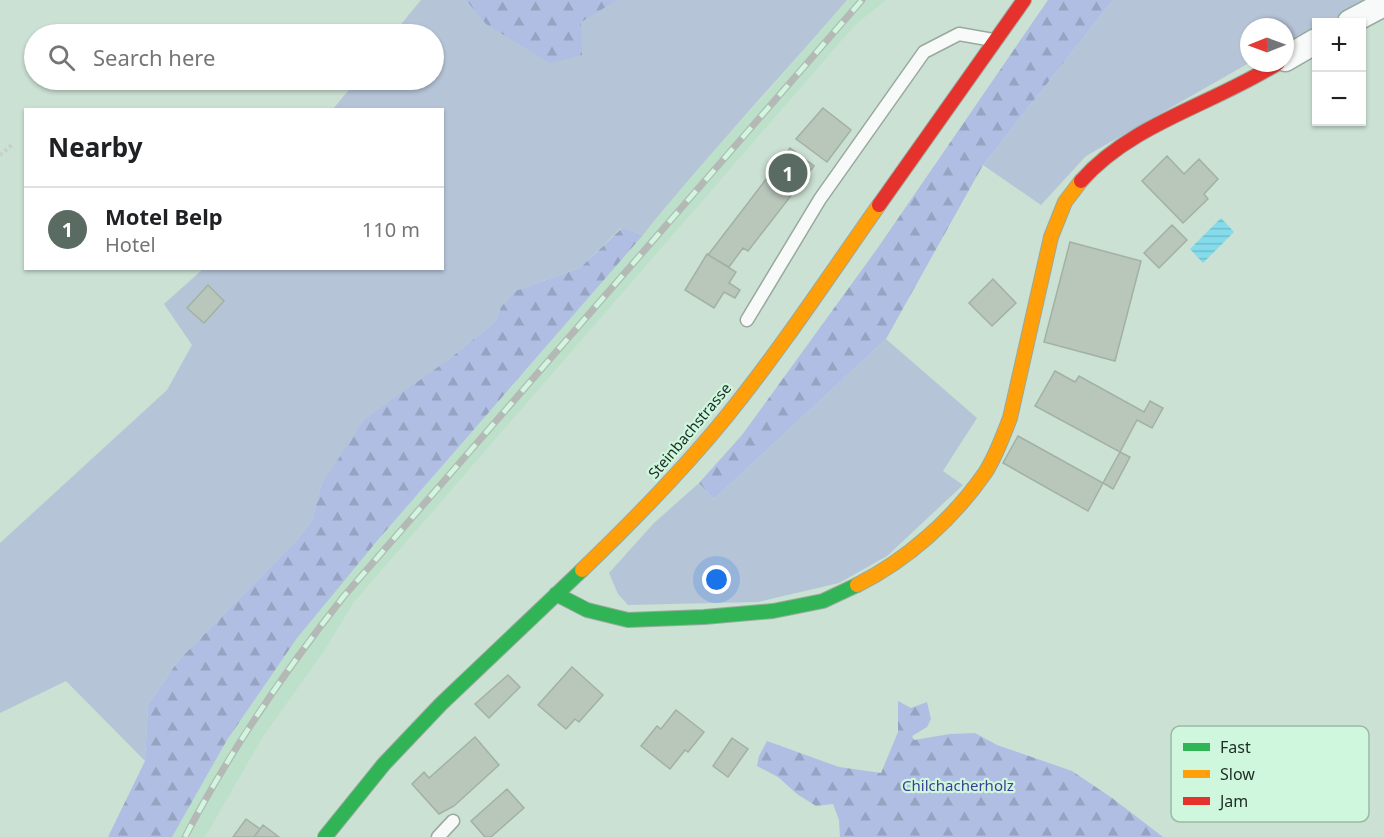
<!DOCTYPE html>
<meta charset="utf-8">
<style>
:root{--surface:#fff;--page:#f2f2f2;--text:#202124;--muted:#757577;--line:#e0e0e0;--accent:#5a6b61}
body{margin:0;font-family:"Noto Sans",sans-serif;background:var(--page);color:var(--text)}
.controls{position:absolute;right:18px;top:18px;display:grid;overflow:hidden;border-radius:0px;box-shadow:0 2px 4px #0004}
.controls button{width:54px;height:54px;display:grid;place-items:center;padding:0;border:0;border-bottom:2px solid var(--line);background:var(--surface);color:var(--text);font:30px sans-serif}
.compass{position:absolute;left:1240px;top:18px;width:54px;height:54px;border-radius:50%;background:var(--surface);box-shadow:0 2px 4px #0004;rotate:269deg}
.you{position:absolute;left:717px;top:580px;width:21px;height:21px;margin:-15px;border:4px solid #fff;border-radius:50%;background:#1a73e8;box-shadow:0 0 0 9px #1a73e833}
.badge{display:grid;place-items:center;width:39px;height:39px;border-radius:50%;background:var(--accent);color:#fff;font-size:20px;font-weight:700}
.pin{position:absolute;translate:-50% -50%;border:3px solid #fff;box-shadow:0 2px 6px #0006}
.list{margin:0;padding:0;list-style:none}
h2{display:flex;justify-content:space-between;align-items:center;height:78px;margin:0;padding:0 24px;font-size:26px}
h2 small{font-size:20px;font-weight:400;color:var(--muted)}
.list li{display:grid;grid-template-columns:39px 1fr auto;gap:18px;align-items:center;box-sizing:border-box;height:84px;padding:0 24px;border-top:2px solid var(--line)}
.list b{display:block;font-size:22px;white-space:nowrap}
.list p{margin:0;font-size:20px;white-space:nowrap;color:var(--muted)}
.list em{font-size:20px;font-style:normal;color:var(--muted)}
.icon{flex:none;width:33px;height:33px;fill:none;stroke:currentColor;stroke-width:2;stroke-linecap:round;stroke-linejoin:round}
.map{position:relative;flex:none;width:1384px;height:837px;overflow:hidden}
.search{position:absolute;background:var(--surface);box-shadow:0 2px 4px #0004;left:24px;top:24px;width:420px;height:66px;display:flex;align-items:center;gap:15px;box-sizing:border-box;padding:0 21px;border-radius:33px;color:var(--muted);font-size:22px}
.panel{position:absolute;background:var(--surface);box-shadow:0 2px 4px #0004;left:24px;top:108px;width:420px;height:162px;border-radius:0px}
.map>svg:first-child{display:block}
.built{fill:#bce0ca}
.green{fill:#b6c4d8}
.forest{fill:url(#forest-firs)}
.water{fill:url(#water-rules)}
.building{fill:#b8c7ba;stroke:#a2b1a4;stroke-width:1.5}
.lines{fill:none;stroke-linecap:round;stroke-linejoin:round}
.lane-casing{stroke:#98a99f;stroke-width:15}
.street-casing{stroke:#98a99f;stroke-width:27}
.fast-casing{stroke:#98a99f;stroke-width:16}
.slow-casing{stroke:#98a99f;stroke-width:16}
.jam-casing{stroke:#98a99f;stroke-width:16}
.path{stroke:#c8cfcb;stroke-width:4;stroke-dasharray:3 3;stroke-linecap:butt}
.lane{stroke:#f7faf8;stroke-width:12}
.street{stroke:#f7faf8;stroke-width:24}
.fast{stroke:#30b455;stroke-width:14}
.slow{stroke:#ff9f0a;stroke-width:14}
.jam{stroke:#e5322d;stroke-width:14}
.rail-casing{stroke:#b4b9b6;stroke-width:7}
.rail{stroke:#cff7de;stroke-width:4.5;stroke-dasharray:14;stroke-linecap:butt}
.labels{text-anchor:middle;stroke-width:4.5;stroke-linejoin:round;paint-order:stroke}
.street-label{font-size:15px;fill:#1d2c23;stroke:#cff7de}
.park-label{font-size:15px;fill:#3c3d95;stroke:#cff7de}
.key{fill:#cff7de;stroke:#9abaa6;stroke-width:1.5}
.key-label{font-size:16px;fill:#1d2c23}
</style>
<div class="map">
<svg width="1384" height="837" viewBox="0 0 1384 837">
<defs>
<pattern id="forest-firs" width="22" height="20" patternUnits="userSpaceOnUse" patternTransform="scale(1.5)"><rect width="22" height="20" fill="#afbee2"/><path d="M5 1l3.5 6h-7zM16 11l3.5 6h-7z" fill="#96a3c2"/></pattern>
<pattern id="water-rules" width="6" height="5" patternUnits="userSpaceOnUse" patternTransform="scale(1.5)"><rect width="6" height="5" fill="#84dbec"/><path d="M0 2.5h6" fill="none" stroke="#72bcca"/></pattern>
</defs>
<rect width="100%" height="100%" fill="#cbe1d3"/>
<path class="built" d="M 847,0 L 886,0 L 855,25 L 353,603 L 324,651 L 262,738 L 205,837 L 172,837 L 227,740 L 297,638 L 336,589 L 643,235 L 699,166 L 770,89 Z"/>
<path class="green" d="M 421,0 L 847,0 C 779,79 708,154 643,235 L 621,228 L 580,268 L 515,291 L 501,307 L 496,321 L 448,360 L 321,485 L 312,521 L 298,539 L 178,661 L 148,705 L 145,761 L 66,681 L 0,713 L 0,543 L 167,390 L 192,345 L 164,304 L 203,269 L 442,268 L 442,110 L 333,109 L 357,80 L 434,80 L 434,34 L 393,34 Z
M 1113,0 L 1376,0 L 1338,22 L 1316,22 L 1316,36 L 1285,54 L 1285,27 L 1249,27 L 1249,63 L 1086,156 L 1041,205 L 983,165 Z
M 886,339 L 977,418 L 943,471 L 963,485 L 887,556 L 839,583 L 758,602 L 628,605 L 618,594 L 609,573 L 654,523 L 699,483 L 714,499 Z"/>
<path class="forest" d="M 466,0 L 617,0 L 581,22 L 582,55 L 550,63 L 486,24 Z
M 1048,0 L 1113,0 L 983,165 L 886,339 L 714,499 L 699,483 L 742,435 L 877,249 Z
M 622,228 L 643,235 L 377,541 L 297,638 L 227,740 L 172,837 L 108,837 L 145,761 L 148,705 L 178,661 L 298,539 L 312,521 L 321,485 L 365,419 L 448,360 L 496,321 L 501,307 L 515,291 L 580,268 Z
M 898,701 L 911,708 L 927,702 L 931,719 L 927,727 L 912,736 L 914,740 L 950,734 L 975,733 L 997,745 L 1072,771 L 1112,798 L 1163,837 L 840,837 L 839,820 L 833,804 L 816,806 L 797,794 L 778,777 L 757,766 L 759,756 L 767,741 L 839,767 L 881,773 L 898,732 Z"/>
<path class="water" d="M 1221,218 L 1234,232 L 1203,263 L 1190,249 Z"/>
<path class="building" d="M 823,108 L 851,130 L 827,162 L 796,139 Z
M 790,148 L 814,166 L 748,251 L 743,248 L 729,267 L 708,255 Z
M 1167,156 L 1184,174 L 1199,159 L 1218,179 L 1204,194 L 1208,199 L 1183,223 L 1142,181 Z
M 1172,225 L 1187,240 L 1159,268 L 1144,253 Z
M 1070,242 L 1141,261 L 1115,361 L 1044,342 Z
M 707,254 L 736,272 L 729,283 L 740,290 L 735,298 L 724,292 L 714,308 L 685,290 Z
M 993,279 L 1016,303 L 992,326 L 969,303 Z
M 208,285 L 224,301 L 204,323 L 187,308 Z
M 1055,371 L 1075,382 L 1079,376 L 1144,412 L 1150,401 L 1163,408 L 1152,428 L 1137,420 L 1120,452 L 1035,406 Z
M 1018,436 L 1103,483 L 1088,511 L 1003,463 Z
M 1120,452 L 1130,457 L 1113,489 L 1103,483 Z
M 572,667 L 603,695 L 579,722 L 575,719 L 566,729 L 538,705 Z
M 508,675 L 520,687 L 489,718 L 475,704 Z
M 676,710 L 704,732 L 688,752 L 685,750 L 670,769 L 641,746 L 657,726 L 661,729 Z
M 475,737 L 499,765 L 454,806 L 439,814 L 412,784 L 424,772 L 429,778 Z
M 732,738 L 748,749 L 728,777 L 713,766 Z
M 507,789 L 524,808 L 491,837 L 485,837 L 471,821 Z
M 246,819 L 260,829 L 254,837 L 233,837 Z
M 263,825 L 279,837 L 254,837 Z"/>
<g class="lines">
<defs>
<path id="lane" d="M 747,320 L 820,199 L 924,52 L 959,34 L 993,40
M 438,837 L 453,821"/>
<path id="street" d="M 1350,22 L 1384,4
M 1285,59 L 1316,41"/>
<path id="fast" d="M 556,594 L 587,610 L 628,620 L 704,617 L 773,611 L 823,601 L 857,585
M 325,837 L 384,764 L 441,704 L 582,570"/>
<path id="slow" d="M 582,570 C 632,522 682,471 726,417 C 781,349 829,276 879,205
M 857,585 C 907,560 953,519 985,473 C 996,456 1003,436 1010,418 L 1051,237 L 1065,202 L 1081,181"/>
<path id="jam" d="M 1081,181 C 1132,123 1214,104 1278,63
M 879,205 L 1024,0"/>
</defs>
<use href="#lane" class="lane-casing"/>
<use href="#street" class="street-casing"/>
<use href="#fast" class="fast-casing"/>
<use href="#slow" class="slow-casing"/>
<use href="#jam" class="jam-casing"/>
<path class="path" d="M 0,155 L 12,145"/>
<use href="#lane" class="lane"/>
<use href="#street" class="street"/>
<use href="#fast" class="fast"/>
<use href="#slow" class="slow"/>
<use href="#jam" class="jam"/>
<defs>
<path id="rail" d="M 185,837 C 230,751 284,672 344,596 L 862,0"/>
</defs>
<use href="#rail" class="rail-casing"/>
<use href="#rail" class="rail"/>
</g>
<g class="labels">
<g class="street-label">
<text transform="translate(690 431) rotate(-50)" y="5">Steinbachstrasse</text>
</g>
<g class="park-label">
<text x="958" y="791">Chilchacherholz</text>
</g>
</g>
<rect x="1171" y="726" width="198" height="96" rx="9" class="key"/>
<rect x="1183" y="743" width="27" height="8" fill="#30b455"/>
<rect x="1183" y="770" width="27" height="8" fill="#ff9f0a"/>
<rect x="1183" y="797" width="27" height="8" fill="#e5322d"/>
<g class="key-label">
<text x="1220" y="753">Fast</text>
<text x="1220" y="780">Slow</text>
<text x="1220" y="807">Jam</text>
</g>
</svg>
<div class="controls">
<button>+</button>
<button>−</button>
</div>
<svg class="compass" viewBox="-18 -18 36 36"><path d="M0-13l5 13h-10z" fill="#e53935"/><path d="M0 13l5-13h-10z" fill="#757577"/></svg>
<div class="you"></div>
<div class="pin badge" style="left:788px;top:173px">1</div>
<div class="search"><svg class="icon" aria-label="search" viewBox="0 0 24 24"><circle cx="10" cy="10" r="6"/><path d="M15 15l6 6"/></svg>Search here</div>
<section class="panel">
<h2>Nearby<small></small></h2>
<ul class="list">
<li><span class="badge">1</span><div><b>Motel Belp</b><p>Hotel</p></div><em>110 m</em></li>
</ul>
</section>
</div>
